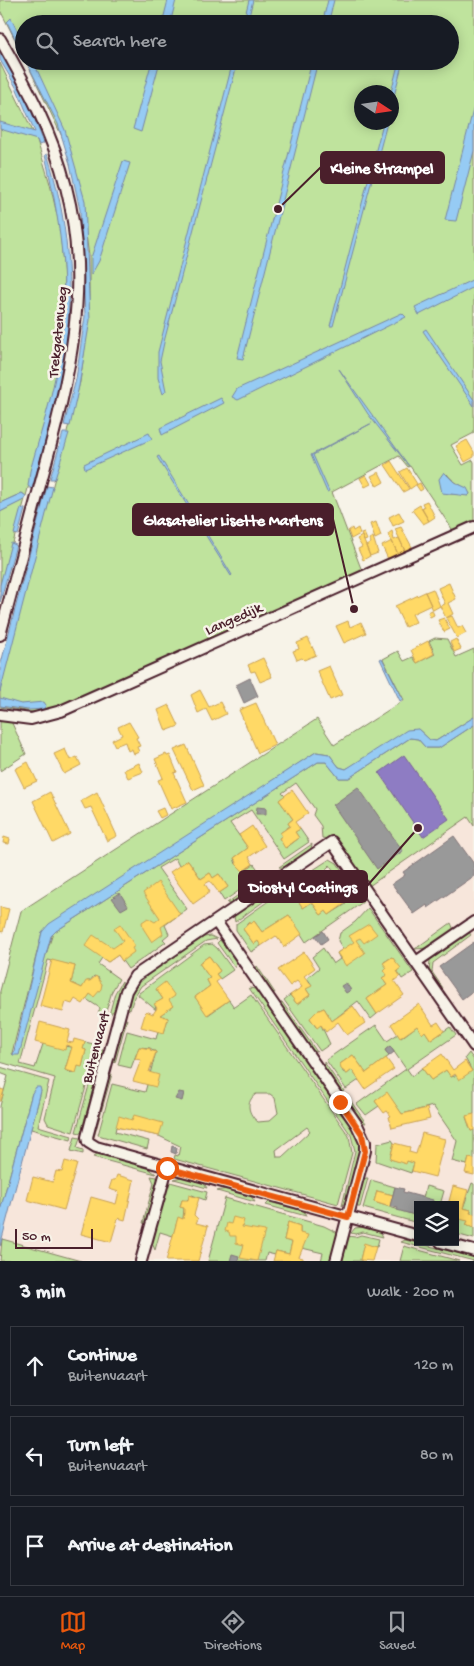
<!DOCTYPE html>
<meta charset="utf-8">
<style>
:root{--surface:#171b24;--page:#20242c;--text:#f1f3f6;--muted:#9ea1a6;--line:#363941;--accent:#ea580c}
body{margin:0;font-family:"Gochi Hand",sans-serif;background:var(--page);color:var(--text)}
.controls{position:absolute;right:15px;bottom:15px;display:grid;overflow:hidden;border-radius:0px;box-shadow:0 2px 12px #0003}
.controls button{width:45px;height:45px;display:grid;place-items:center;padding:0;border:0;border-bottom:1px solid var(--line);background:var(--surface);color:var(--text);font:25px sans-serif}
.compass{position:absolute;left:354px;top:85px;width:45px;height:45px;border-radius:50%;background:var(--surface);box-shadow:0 2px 12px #0003;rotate:102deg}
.scale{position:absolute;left:15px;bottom:12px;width:78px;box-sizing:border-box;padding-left:5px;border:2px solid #4a1f2b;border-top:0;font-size:14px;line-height:18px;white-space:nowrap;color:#4a1f2b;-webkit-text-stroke:4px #f7f3e8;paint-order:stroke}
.stop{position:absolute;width:15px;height:15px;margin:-11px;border:4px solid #ea580c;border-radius:50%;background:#fff}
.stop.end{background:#ea580c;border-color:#fff;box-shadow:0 1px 5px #0008}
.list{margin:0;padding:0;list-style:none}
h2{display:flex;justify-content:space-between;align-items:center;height:65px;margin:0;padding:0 20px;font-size:21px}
h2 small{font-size:16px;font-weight:400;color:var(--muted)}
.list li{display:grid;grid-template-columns:32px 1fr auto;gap:15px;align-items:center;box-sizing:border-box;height:80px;margin:0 10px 10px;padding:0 10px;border:1px solid var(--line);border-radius:0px}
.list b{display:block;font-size:19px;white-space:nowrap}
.list p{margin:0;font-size:16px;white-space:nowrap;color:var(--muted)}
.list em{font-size:16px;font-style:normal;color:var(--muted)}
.icon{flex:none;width:28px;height:28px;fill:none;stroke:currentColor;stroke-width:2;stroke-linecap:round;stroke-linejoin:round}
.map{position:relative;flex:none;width:474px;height:1261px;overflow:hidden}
.search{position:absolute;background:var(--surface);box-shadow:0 2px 12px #0003;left:15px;right:15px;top:15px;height:55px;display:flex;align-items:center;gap:12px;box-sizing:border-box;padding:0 18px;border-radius:28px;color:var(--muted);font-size:19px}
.sheet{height:335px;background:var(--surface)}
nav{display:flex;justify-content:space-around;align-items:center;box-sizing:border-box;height:70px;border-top:1px solid var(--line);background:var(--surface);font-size:14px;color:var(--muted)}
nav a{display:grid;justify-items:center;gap:2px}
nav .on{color:var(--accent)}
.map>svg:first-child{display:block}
.built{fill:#f7e6db;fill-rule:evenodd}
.green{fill:#bfe39d;stroke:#848164;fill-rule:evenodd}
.water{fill:#96cbf4;stroke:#7886a4}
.homes{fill:#ffd966;stroke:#c9a154}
.offices{fill:#8e7cc3;stroke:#7a6095}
.industry{fill:#999;stroke:#817478}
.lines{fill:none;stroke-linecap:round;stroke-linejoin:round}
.minor-casing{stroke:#4a1f2b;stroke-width:14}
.minor{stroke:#f7f3e8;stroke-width:10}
.route{stroke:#ea580c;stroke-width:6}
.labels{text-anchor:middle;stroke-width:5;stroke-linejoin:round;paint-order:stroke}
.street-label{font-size:15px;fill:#4a1f2b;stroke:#f7f3e8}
.leader{fill:none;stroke:#4a1f2b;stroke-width:2}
.callout-dot{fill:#4a1f2b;stroke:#f7f3e8;stroke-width:2}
.callout{fill:#4a1f2b;stroke:#4a1f2b;stroke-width:2}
.callout-label{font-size:16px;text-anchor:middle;font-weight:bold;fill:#fff}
</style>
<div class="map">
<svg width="474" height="1261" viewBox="0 0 474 1261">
<rect width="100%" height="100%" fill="#f7f3e8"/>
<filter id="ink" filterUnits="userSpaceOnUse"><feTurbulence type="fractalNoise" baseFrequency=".02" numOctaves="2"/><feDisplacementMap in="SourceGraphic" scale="10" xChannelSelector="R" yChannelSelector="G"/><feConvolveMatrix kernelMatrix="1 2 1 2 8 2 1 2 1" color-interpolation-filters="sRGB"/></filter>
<g filter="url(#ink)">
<path class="built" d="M 474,719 L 474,1261 L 0,1261 L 0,1226 L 35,1096 L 15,1054 L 48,932 L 320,754 ZM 418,1205 L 455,1205 L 455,1242 L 418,1242 Z"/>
<path class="green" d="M 0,0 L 474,0 L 474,433 L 451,445 L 463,465 L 473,460 L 474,462 L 474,524 L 454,532 L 410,466 L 408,467 L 399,456 L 332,492 L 362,571 L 51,709 L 33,712 L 0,707 L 0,687 L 80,382 L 87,333 L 89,297 L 89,256 L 83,214 L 65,143 L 26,61 L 450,61 L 450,24 L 24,24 L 24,57 L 0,10 ZM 362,92 L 392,92 L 392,122 L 362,122 ZM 447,474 C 454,484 465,485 470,494 L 448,494 Z
M 0,63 L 37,140 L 50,184 L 60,228 L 64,278 L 63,324 L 58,370 L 26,496 L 22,493 L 0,503 Z
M 25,499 L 0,591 L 0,512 Z
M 435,638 L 447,639 L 456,657 L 474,649 L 474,717 L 436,741 L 430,740 L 418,729 L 346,769 L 339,767 L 329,754 L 316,752 L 42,932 L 12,1053 L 13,1055 L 53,933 L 318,762 L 326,762 L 339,778 L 349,778 L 410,738 L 418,739 L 426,748 L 439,748 L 474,725 L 474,826 L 468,817 L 369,886 L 333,836 L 329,839 L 322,838 L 321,826 L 313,815 L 315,809 L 296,783 L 282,793 L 285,796 L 279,800 L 293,819 L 288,823 L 290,826 L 280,833 L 282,836 L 279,838 L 286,848 L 299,838 L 295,832 L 300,829 L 309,842 L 284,859 L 251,810 L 230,823 L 248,848 L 234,858 L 236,864 L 243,871 L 254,864 L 262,875 L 224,901 L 219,893 L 228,887 L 219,874 L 213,878 L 210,873 L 201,879 L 188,860 L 179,866 L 175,858 L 158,868 L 187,909 L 165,925 L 169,934 L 163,939 L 166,942 L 128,969 L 118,955 L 108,962 L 102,958 L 98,964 L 119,979 L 112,991 L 105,1015 L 98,1014 L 100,1008 L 86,999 L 90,994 L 94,996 L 102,984 L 98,981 L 99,978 L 94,976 L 90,981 L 87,981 L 82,988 L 71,983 L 75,966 L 48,960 L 20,1064 L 35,1068 L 43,1044 L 72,1047 L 65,1070 L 72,1073 L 78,1066 L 82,1066 L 86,1050 L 83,1049 L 85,1042 L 98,1045 L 73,1132 L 48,1124 L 45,1118 L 55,1078 L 0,1062 L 0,991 L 21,911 L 317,719 L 334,745 L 404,700 L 383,659 L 398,651 L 404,661 L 413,657 L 417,663 L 435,654 L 429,641 Z
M 0,720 L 11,721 L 26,754 L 0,771 Z
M 312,844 C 312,854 289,869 279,867 Z
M 330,859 L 337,863 L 363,902 L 306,942 L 289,915 L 262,932 L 254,921 L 251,924 L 249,922 L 243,929 L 254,944 L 258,941 L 261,946 L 251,952 L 236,930 L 236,924 L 301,878 L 303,886 L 293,893 L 303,908 L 312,902 L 321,915 L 326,911 L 329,915 L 346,904 L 331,882 L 335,873 L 330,865 L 320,875 L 313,876 L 310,872 Z
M 271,872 L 271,878 L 231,905 L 227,903 Z
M 296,874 L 299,876 L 235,922 L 234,916 Z
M 368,908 L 413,972 L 402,979 L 397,971 L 400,968 L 392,957 L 384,962 L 387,968 L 384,971 L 387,975 L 382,978 L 387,985 L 367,999 L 377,1014 L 371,1019 L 358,1001 L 332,1021 L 324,1008 L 317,1011 L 310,1018 L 316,1027 L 321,1025 L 330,1044 L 320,1051 L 284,1000 L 290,995 L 297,1004 L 310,995 L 306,989 L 312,985 L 307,978 L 319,968 L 312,957 L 323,948 L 333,964 L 340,959 L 337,953 L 343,949 L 338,941 L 340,933 L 355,922 Z
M 451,923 L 454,930 L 428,948 L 415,949 Z
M 469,932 L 471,935 L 433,963 L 432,972 L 443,988 L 441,990 L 429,973 L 430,960 Z
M 211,936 L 217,939 L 206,941 L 141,986 L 134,997 L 130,1010 L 128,1009 C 122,983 185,950 204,937 Z
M 220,940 L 236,961 L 235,968 L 217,943 Z
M 212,944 L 217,948 L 233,970 L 220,979 L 216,974 L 220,971 L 209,956 L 199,963 L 210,978 L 207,980 L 210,986 L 195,997 L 208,1015 L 229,1000 L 234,1007 L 251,995 L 349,1136 L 352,1153 L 338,1204 L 174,1159 L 175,1155 L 178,1156 L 180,1146 L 159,1136 L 116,1127 L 115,1132 L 149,1141 L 147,1149 L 98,1135 L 112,1084 L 145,1092 L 156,1052 L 150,1048 L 139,1047 L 131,1068 L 118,1065 L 127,1031 L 156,1039 L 158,1031 L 164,1033 L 168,1018 L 160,1015 L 173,1006 L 156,989 L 163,999 L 155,1004 L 156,1010 L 138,995 L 139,993 L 204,945 ZM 256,1094 L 270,1094 L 275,1098 L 278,1113 L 269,1121 L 258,1122 C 248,1114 245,1102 256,1094 ZM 307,1127 L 310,1131 L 282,1157 L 277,1157 L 276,1150 Z
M 257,966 L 275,993 L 269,991 L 255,971 Z
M 122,981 C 124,989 117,1011 109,1015 L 115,993 Z
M 249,988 L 256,989 L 358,1137 C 362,1152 353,1194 342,1206 L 355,1151 L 351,1135 Z
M 282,1002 L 317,1052 L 309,1049 L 281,1007 Z
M 127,1019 L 115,1063 L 112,1060 L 122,1022 Z
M 376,1025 L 387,1041 L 398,1034 L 401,1038 L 417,1026 L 422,1033 L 425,1031 L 431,1040 L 450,1027 L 456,1035 L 407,1069 L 412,1076 L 422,1068 L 431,1080 L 446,1070 L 451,1077 L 472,1071 L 465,1058 L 469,1053 L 474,1060 L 474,1114 L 466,1117 L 471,1131 L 474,1130 L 474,1159 L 469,1158 L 467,1165 L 452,1161 L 457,1141 L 433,1106 L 402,1114 L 387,1093 L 375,1101 L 379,1106 L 366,1115 L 357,1104 L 406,1069 L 390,1046 L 385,1050 L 389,1056 L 366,1073 L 353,1055 L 340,1064 L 343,1072 L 347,1074 L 352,1070 L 359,1080 L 346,1089 L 326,1060 Z
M 100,1046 L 103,1052 L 81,1133 L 76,1132 Z
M 324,1062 L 344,1091 L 340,1094 L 324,1069 Z
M 0,1067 L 49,1081 L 38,1126 L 72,1136 L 71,1140 L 31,1129 L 41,1091 L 32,1093 L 0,1211 L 0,1106 L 8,1076 L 0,1073 Z
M 112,1074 L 94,1137 L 92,1134 L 109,1075 Z
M 350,1100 L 366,1123 L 360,1122 L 349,1105 Z
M 75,1137 L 80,1138 L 77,1148 L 83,1150 L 83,1154 L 71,1151 Z
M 392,1140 L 394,1143 L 390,1159 L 406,1163 L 407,1161 L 414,1163 L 411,1173 L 376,1161 L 377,1144 Z
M 98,1153 L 147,1167 L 156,1174 L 93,1157 Z
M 151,1176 L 157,1177 L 158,1182 L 147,1224 L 143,1223 L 154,1183 Z
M 181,1177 L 203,1182 L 207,1188 L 174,1179 Z
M 366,1178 L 368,1178 L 360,1207 L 357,1207 L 363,1180 Z
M 371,1180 L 395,1187 L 393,1195 L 377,1191 L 374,1202 L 418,1216 L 418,1223 L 363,1208 Z
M 170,1182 L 207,1192 L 205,1200 L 192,1195 L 186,1201 L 182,1200 L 180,1207 L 184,1208 L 183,1219 L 178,1218 L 173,1236 L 160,1232 L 155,1250 L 152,1243 L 167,1186 Z
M 472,1183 L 474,1184 L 474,1214 L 470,1213 L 471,1210 L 463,1208 Z
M 426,1186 L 444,1191 L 440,1205 L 432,1205 L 423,1198 Z
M 226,1189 L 251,1196 L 255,1202 L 217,1191 Z
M 225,1198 L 324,1226 L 338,1233 L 330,1261 L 321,1261 L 323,1253 L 302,1248 L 307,1236 L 300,1233 L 300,1226 L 288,1222 L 284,1240 L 292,1242 L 289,1254 L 276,1251 L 275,1255 L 267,1253 L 265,1261 L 208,1261 Z
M 269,1202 L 304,1211 L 306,1216 L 266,1205 Z
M 460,1218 L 468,1221 L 466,1225 L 474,1228 L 474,1239 L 456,1234 Z
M 364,1227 L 380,1231 L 383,1237 L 363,1232 L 355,1234 L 351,1233 L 355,1228 Z
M 361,1235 L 379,1239 L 377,1247 L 364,1244 L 360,1260 L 362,1261 L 340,1261 L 347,1236 L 355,1237 Z
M 2,1239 L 81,1261 L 0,1261 Z
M 405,1240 L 474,1257 L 474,1261 L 401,1242 Z
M 404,1246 L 459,1261 L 400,1261 Z"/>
<path class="water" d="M 168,0 L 176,0 L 170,24 L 162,24 Z
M 249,0 L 253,0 L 247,24 L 243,24 Z
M 328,0 L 334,0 L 328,24 L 322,24 Z
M 11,18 L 24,45 L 24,57 L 7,22 Z
M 0,49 L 29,104 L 44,143 L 39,145 L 37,140 L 0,129 L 0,122 L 35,132 L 16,87 L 0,60 Z
M 26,61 L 33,61 L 65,130 L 85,201 L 90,320 L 79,386 L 70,426 L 64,425 L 76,379 L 85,316 L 80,210 L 70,164 L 58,124 Z
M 152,61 L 160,61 L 141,132 L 133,129 Z
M 233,61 L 238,61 L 165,338 L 160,361 L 166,391 L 163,394 L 158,378 L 158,352 Z
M 312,61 L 318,61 L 243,359 L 237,358 Z
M 399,61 L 403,61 L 392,104 L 391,92 Z
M 474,106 L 474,151 L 456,221 L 445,220 Z
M 383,123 L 387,123 L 333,326 L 330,326 Z
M 47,154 C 68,217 74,288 65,355 C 59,400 44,445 32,489 L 28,486 L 30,471 C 44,421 61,370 63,318 C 67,263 57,209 45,155 Z
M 123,161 L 130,163 L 99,261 L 91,275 L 91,258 Z
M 474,279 L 474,287 L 419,315 L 415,307 Z
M 402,313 L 406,317 L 238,400 L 232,397 L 237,389 Z
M 426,329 L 474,400 L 474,406 L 423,331 Z
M 339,369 L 409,466 L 368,414 Z
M 221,398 L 224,403 L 162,435 L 160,428 Z
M 372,423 L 313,455 L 329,491 L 327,492 L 311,455 Z
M 63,433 L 69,433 L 55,479 L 50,479 Z
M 149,433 L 152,439 L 85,469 L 84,464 Z
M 159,456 L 232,575 L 231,576 L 157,457 Z
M 444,472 L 454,482 L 467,488 L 470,494 L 468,496 L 442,493 L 439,479 Z
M 47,486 L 53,487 L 0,692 L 0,667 Z
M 22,493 L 26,496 L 24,500 L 0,512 L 0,503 Z
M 21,508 L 25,509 L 18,535 L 14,534 Z
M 11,543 L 16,545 L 0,602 L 0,585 Z
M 382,658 L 403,699 L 400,701 L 380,659 Z
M 0,698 L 21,704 L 44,702 L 46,705 L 44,709 L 28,710 L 0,706 Z
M 474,717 L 474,725 L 439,748 L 426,748 L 418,739 L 410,738 L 349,778 L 339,778 L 326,762 L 318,762 L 56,931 L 51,936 L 19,1055 L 13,1055 L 42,932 L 49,924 L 316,752 L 329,754 L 339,767 L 346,769 L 407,730 L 418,729 L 430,740 L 436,741 Z
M 36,1087 L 40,1087 L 41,1091 L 0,1246 L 0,1211 L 32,1093 Z"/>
<path class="homes" d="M 467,440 L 474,452 L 474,457 L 465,462 L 456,446 Z
M 391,461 L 409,489 L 403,492 L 385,465 Z
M 407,468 L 417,484 L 410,489 L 400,472 Z
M 379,472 L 384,482 L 377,486 L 371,476 Z
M 366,475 L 371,484 L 365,487 L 360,478 Z
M 420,483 L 423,489 L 420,491 L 416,485 Z
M 427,501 L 435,517 L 429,521 L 421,508 L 424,507 L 422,503 Z
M 420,505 L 429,521 L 423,524 L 412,510 Z
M 399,512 L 404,521 L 393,526 L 389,517 Z
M 376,522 L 381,536 L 375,539 L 370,524 Z
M 401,527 L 412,547 L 405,551 L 395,529 Z
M 352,528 L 353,531 L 358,528 L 360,534 L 351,539 L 348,531 Z
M 392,531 L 394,540 L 399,538 L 405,551 L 398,554 L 388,534 Z
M 364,533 L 367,540 L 364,541 L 361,534 Z
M 362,536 L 370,556 L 363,560 L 358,549 L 362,547 L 357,539 Z
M 373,537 L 378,553 L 370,556 L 366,546 L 371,543 L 369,539 Z
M 392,541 L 398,554 L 388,559 L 382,546 Z
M 449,583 L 456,599 L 448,603 L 453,614 L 446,618 L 440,606 L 445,604 L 438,588 Z
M 433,589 L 440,606 L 433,610 L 425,592 Z
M 425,592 L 431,605 L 412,614 L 416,622 L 405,627 L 395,606 Z
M 432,610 L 434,615 L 430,617 L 428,612 Z
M 452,616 L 458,628 L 462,626 L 466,633 L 457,638 L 446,618 Z
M 444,618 L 450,629 L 444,632 L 438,620 Z
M 348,621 L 350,627 L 361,622 L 366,633 L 344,643 L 336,626 Z
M 308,638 L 316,655 L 304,660 L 302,658 L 297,660 L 293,651 L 299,649 L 297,643 Z
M 456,639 L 461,649 L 454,652 L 450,642 Z
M 428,641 L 434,654 L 417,663 L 411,650 Z
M 263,658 L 272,677 L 260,682 L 255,671 L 251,672 L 248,665 Z
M 329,666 L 342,695 L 330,700 L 317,671 Z
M 200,690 L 209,707 L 220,702 L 226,714 L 212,721 L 206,709 L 198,713 L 191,695 Z
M 256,703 L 275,745 L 258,753 L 239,710 Z
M 169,705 L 179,726 L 166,731 L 158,710 Z
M 129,722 L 138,737 L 136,738 L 140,746 L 137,747 L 139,752 L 134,754 L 132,749 L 128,751 L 125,742 L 115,746 L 112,740 L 122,735 L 118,727 Z
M 186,745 L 204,785 L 193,790 L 174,750 Z
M 65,749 L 70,760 L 77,757 L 81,765 L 64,774 L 54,754 Z
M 166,754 L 167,756 L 170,755 L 177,772 L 174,773 L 187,802 L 171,809 L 158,780 L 163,778 L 155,759 Z
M 28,762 L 37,781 L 24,787 L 15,769 Z
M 139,763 L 143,772 L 128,778 L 124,770 Z
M 292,790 L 308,813 L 295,822 L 300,829 L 295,832 L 299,838 L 285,848 L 279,838 L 282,836 L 280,833 L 290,826 L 288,823 L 293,819 L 279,800 Z
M 50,792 L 70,834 L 53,843 L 33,801 Z
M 97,792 L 117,836 L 107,841 L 91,807 L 85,809 L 81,801 Z
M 163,808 L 166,815 L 160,818 L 156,811 Z
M 252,826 L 265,846 L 249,857 L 253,864 L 243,871 L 236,864 L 237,862 L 234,858 L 248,848 L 239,835 Z
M 4,837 L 10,839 L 9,844 L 3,843 Z
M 188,860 L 201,879 L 210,873 L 213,878 L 219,874 L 228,887 L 219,893 L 210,881 L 205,884 L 210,892 L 193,904 L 170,872 Z
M 158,882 L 180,914 L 161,927 L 163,934 L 152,942 L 143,928 L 142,922 L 148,918 L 155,922 L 160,918 L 143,893 Z
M 331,882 L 346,903 L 329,915 L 326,911 L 321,915 L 312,902 L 303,908 L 293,893 L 303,886 L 311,897 Z
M 0,907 L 9,909 L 3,932 L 0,931 Z
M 289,915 L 302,934 L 284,947 L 276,936 L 261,946 L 258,941 L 254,944 L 243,929 L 250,922 L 251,924 L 254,921 L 262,932 Z
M 120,924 L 135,946 L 132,948 L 134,952 L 122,961 L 118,955 L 108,962 L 85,946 L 93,935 L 113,948 L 123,941 L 114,928 Z
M 369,924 L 377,934 L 364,943 L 360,938 L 356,940 L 365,953 L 346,966 L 337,953 L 354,942 L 349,936 Z
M 304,952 L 315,968 L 304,976 L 312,986 L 306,989 L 310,995 L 297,1004 L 290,995 L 302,987 L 297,981 L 290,986 L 278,970 Z
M 209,956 L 220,971 L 216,974 L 220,979 L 216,982 L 229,1000 L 207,1015 L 195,997 L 210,986 L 207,980 L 210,978 L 199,963 Z
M 392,957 L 401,968 L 397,971 L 400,976 L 394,981 L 404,995 L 377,1014 L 367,999 L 387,985 L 382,978 L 387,975 L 384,971 L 387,968 L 383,963 Z
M 52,960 L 75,966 L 71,983 L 82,988 L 86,981 L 90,981 L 96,976 L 102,984 L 101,989 L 94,997 L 90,994 L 83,1004 L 75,999 L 72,1004 L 66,1002 L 63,1012 L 40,1006 Z
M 165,982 L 175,996 L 169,1000 L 173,1006 L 160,1015 L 168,1018 L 164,1033 L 141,1027 L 146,1011 L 153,1014 L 157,1008 L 154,1004 L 163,999 L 156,989 Z
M 419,1004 L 433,1025 L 438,1022 L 444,1031 L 431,1040 L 425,1031 L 422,1034 L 417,1026 L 400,1038 L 391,1024 Z
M 353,1006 L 365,1023 L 347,1035 L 338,1022 L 326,1032 L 321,1025 L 317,1028 L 310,1018 L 317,1011 L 324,1008 L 332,1021 Z
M 40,1022 L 70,1030 L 67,1042 L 73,1043 L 74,1039 L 85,1042 L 83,1049 L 86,1050 L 82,1067 L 78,1066 L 76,1073 L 65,1070 L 72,1047 L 66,1045 L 65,1050 L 35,1042 Z
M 139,1047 L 151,1049 L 150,1050 L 156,1052 L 149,1072 L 159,1075 L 156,1087 L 133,1081 L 141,1060 L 135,1059 Z
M 442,1054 L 453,1070 L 465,1061 L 472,1071 L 459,1080 L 455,1074 L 451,1077 L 446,1070 L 431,1080 L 422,1068 Z
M 353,1055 L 366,1073 L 386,1058 L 394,1069 L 365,1089 L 352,1070 L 347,1074 L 341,1069 L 340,1064 Z
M 0,1089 L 4,1090 L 1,1101 L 0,1101 Z
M 387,1092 L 402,1114 L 427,1108 L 430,1119 L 392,1128 L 389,1117 L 391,1116 L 387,1111 L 384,1113 L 375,1101 Z
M 474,1114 L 474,1130 L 471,1131 L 466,1116 Z
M 134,1115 L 163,1123 L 159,1136 L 116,1127 L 119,1116 L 132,1120 Z
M 422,1133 L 445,1139 L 435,1177 L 412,1171 L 414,1163 L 407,1161 L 406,1164 L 390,1159 L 394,1143 L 410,1147 L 409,1152 L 416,1154 Z
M 469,1158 L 474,1159 L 474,1175 L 465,1173 Z
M 65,1161 L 77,1164 L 64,1210 L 27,1200 L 33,1177 L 53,1182 L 56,1171 L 62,1172 Z
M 117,1175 L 134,1180 L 125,1220 L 118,1218 L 111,1242 L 81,1234 L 91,1197 L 116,1204 L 119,1192 L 109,1189 L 112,1180 L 115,1180 Z
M 453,1186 L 468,1190 L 463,1208 L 471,1210 L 470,1213 L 474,1214 L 474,1228 L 466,1225 L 468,1221 L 455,1218 L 455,1205 L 448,1205 Z
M 377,1191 L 393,1195 L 390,1207 L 374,1202 Z
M 189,1195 L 199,1198 L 194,1215 L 198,1219 L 196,1223 L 208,1226 L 198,1261 L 166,1261 L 178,1217 L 183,1219 L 184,1213 L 184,1208 L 180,1207 L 182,1200 L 188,1200 Z
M 233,1217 L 244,1220 L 242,1227 L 265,1231 L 257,1261 L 240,1258 L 244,1245 L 236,1243 L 236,1236 L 230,1236 L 229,1232 L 225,1231 L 227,1223 L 231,1224 Z
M 288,1222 L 300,1226 L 300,1233 L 308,1235 L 299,1257 L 303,1258 L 303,1261 L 273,1261 L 276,1251 L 289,1254 L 292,1242 L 284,1240 Z
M 364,1243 L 376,1247 L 372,1261 L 360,1260 Z"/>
<path class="offices" d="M 404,755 L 449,819 L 423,837 L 379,773 Z"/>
<path class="industry" d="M 250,678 L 258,696 L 244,703 L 236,685 Z
M 358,787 L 403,851 L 377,869 L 333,805 Z
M 257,807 L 266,808 L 266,814 L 256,814 Z
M 454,836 L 474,864 L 474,876 L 428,908 L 427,905 L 414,914 L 392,884 L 405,875 L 403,872 Z
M 120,893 L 128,906 L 121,910 L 112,898 Z
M 323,931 L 328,939 L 321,944 L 315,936 Z
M 474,942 L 474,990 L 462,999 L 439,967 Z
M 346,983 L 351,990 L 346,993 L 341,986 Z
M 390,1046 L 394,1052 L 389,1056 L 385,1050 Z
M 179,1092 L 184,1093 L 182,1101 L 175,1099 Z
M 172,1146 L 177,1148 L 176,1154 L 171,1152 Z
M 395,1187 L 404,1189 L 403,1192 L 433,1200 L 432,1205 L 418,1205 L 418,1216 L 397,1210 L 398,1208 L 390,1206 Z
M 232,1254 L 239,1256 L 238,1261 L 230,1261 Z"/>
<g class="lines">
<defs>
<path id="minor" d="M 0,39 C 27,86 53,134 66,187 C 92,287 69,378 43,474 C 29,528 14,581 0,635
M 0,715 L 31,719 L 61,711 L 474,527
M 217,923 L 357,1125 L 365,1142 L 365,1151 L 336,1261
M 416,962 L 474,922
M 418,1236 L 96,1147 L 88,1142 L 87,1137 L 126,991 L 135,976 L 332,842 L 474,1046
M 441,1242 L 474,1251
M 141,1261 L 167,1168"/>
</defs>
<use href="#minor" class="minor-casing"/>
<use href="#minor" class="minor"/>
</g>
</g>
<g class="lines" filter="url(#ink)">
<path class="route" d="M 167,1168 L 348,1217 L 365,1151 L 362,1134 L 340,1102"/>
</g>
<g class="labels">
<g class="street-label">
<text transform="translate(57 332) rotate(-84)" y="5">Trekgatenweg</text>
<text transform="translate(233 618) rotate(-24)" y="5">Langedijk</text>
<text transform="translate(95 1047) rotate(-75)" y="5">Buitenvaart</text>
</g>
</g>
<path class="leader" d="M278 209L321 167M354 609L333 519M418 828L367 886"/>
<g class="callout-dot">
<circle cx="278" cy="209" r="5"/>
<circle cx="354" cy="609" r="5"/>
<circle cx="418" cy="828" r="5"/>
</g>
<g class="callout">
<rect x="321" y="152" width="123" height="31" rx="5"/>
<rect x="133" y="504" width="200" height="31" rx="5"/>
<rect x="239" y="871" width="128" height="31" rx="5"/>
</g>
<g class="callout-label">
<text x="382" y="173">Kleine Strampel</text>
<text x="233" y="525">Glasatelier Lisette Martens</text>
<text x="303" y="892">Diostyl Coatings</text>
</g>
</svg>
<div class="controls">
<button><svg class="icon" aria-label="layers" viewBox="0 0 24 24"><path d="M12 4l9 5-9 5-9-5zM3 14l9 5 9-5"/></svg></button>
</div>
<svg class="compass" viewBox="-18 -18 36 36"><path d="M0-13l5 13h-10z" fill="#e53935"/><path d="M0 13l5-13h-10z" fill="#9ea1a6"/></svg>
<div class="scale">50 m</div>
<div class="stop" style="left:167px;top:1168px"></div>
<div class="stop end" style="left:340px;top:1102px"></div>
<div class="search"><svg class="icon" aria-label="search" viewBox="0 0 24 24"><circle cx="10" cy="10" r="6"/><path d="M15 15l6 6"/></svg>Search here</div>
</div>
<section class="sheet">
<h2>3 min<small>Walk · 200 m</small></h2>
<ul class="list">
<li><svg class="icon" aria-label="ahead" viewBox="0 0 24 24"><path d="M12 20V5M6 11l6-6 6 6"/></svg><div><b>Continue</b><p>Buitenvaart</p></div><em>120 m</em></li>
<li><svg class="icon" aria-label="left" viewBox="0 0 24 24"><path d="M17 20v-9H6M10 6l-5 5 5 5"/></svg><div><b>Turn left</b><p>Buitenvaart</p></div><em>80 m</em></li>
<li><svg class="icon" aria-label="arrive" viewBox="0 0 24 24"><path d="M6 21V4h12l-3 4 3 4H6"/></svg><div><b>Arrive at destination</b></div></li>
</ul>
</section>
<nav>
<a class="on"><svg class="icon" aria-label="map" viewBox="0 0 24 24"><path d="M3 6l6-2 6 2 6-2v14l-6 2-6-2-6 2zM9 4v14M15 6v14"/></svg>Map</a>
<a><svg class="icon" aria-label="directions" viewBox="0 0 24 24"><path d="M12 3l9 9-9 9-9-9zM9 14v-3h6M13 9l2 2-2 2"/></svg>Directions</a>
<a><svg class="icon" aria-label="saved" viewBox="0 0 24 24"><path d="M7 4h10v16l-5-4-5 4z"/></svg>Saved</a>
</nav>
